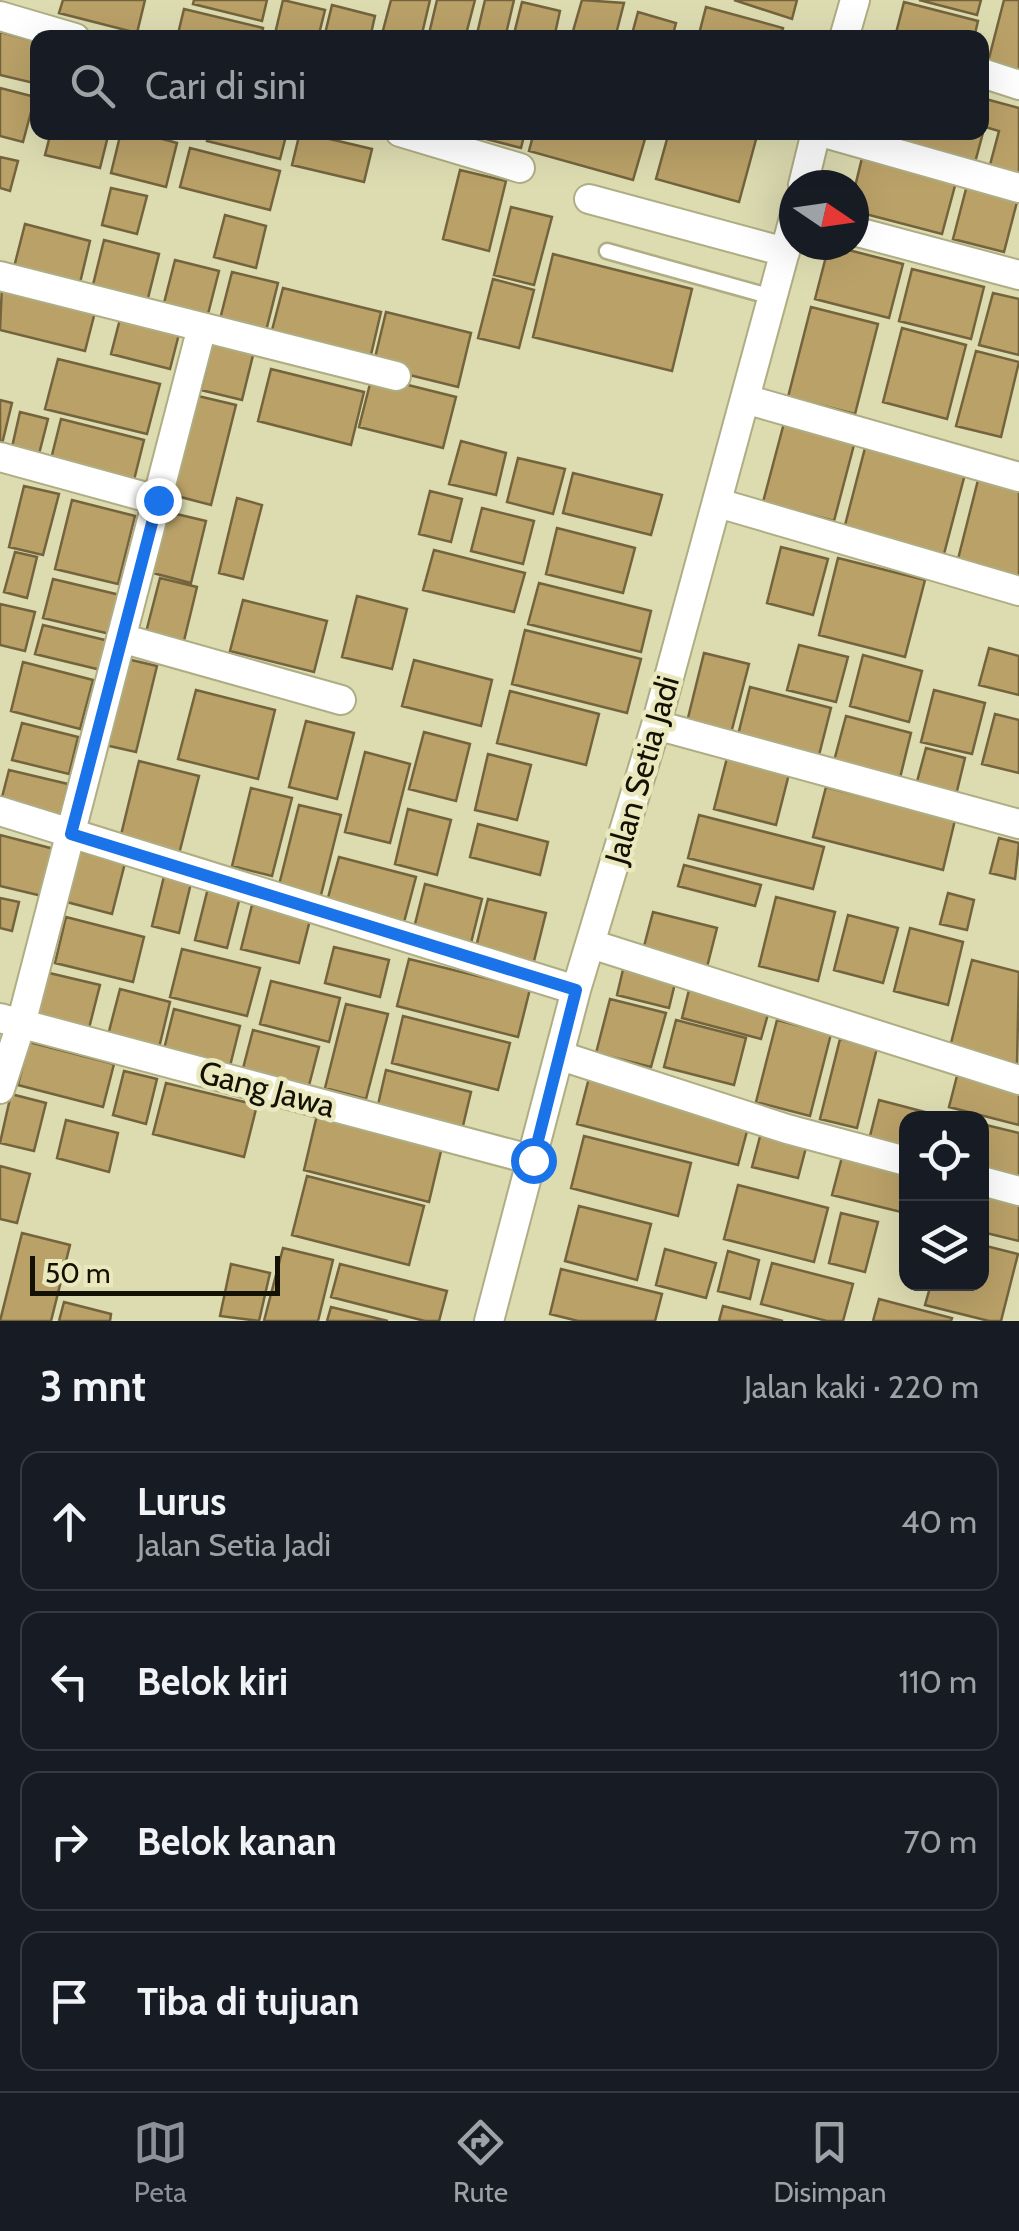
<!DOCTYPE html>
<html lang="id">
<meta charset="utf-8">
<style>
:root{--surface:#171b24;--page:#20242c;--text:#f1f3f6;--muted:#9ea1a6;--line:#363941;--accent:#8c9099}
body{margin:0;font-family:Cabin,sans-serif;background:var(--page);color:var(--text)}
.controls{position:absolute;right:30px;bottom:30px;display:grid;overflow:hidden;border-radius:20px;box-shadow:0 10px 40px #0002}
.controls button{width:90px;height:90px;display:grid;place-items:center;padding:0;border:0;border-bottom:2px solid var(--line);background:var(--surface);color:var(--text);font:50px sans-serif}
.compass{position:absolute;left:779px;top:170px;width:90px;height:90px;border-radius:50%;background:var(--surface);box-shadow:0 10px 40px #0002;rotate:103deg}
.scale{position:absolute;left:30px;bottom:25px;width:250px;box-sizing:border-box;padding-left:10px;border:5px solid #121103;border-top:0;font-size:28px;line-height:35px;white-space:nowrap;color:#121103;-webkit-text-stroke:8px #eae9bd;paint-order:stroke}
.stop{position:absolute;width:30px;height:30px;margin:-22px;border:8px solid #1a73e8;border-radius:50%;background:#fff}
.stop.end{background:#1a73e8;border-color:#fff;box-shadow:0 2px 10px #0008}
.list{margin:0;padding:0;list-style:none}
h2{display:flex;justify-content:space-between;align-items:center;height:130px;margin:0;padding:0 40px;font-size:42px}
h2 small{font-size:32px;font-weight:400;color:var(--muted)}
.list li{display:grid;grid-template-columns:65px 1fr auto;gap:30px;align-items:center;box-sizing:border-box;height:140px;margin:0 20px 20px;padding:0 20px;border:2px solid var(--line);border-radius:20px}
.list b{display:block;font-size:38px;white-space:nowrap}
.list p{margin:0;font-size:32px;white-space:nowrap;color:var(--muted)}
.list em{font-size:32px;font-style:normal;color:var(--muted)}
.icon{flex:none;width:55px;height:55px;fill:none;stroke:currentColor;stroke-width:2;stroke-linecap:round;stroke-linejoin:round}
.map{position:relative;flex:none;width:1019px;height:1321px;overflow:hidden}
.search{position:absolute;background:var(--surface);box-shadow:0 10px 40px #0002;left:30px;right:30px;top:30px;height:110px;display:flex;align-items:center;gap:25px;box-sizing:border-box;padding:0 35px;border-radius:20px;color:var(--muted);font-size:38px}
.sheet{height:770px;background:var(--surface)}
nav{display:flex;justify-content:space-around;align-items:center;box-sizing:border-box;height:140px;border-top:2px solid var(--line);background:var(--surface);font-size:28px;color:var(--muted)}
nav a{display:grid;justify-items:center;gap:5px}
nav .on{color:var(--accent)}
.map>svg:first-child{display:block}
.building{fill:#baa168;stroke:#74643e;stroke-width:2.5}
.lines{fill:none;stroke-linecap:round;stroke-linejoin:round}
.service-casing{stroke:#aead83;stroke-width:19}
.minor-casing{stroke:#aead83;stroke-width:32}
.service{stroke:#fff;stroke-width:14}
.minor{stroke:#fff;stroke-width:28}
.route{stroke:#1a73e8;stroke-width:12}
.labels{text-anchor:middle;stroke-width:9;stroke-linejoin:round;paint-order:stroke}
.street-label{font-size:32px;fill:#121103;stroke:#eae9bd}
</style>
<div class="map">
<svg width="1019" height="1321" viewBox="0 0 1019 1321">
<rect width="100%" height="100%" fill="#dddcb1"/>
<path class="building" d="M 63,0 L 145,0 L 137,33 L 59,13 Z
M 194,0 L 267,0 L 262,21 L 193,4 Z
M 283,0 L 325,10 L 318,38 L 274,38 Z
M 391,0 L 430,0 L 421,38 L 381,38 Z
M 437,0 L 475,0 L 465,38 L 428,38 Z
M 485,0 L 514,0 L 505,38 L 476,38 Z
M 582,0 L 624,3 L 615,38 L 571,38 Z
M 734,0 L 797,0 L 792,19 Z
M 919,0 L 981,0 L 977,15 Z
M 1004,0 L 1019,0 L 1019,70 L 988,62 Z
M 522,2 L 560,11 L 554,38 L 513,38 Z
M 904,2 L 978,21 L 974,38 L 895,37 Z
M 332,5 L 375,16 L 370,38 L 324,38 Z
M 706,7 L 783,28 L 780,38 L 698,38 Z
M 184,9 L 263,28 L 261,38 L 177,38 Z
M 638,12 L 676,23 L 672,38 L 631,38 Z
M 0,32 L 38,42 L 38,84 L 0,75 Z
M 0,88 L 35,97 L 23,142 L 0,136 Z
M 982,98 L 1019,108 L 1019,184 L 987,176 L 999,131 L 982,126 Z
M 982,128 L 984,129 L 973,170 L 877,144 L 880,132 L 982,132 Z
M 51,132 L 109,132 L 100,168 L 45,155 Z
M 121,132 L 137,132 L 177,143 L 166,187 L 111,173 Z
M 209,132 L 287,132 L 280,159 L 207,141 Z
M 300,132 L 372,149 L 364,182 L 292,165 Z
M 459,132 L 525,132 L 521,148 Z
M 534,132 L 647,132 L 633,180 L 529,151 Z
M 669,132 L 758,132 L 739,202 L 656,179 Z
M 190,148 L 280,171 L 270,210 L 180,187 Z
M 0,157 L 18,161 L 10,191 L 0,188 Z
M 862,158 L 956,182 L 942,234 L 854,211 L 854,191 Z
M 460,170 L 506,181 L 489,251 L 443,239 Z
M 967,185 L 1018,198 L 1004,252 L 953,239 Z
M 111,188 L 147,196 L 137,234 L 102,225 Z
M 511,207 L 552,217 L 534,285 L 494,275 Z
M 225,215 L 266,226 L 256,268 L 214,257 Z
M 25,224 L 90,241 L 79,287 L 13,271 Z
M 104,240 L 159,254 L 146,306 L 91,293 Z
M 829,245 L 903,264 L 889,318 L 815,299 Z
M 553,254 L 692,289 L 672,371 L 533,337 Z
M 175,260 L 219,271 L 208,314 L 164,303 Z
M 912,269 L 984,287 L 971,339 L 899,321 Z
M 232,272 L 278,283 L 265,335 L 219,323 Z
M 493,279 L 534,290 L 519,348 L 478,338 Z
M 2,285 L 96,308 L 85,351 L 0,330 Z
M 283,288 L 381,312 L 370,359 L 271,334 Z
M 993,293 L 1019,299 L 1019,355 L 979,345 Z
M 811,307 L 878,324 L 855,414 L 788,397 Z
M 386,312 L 471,333 L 458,387 L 373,366 Z
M 120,319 L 179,334 L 170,369 L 111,354 Z
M 902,328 L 966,345 L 947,419 L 883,402 Z
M 214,337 L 255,347 L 242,400 L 201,390 Z
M 976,351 L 1019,362 L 1001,437 L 956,426 Z
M 58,359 L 160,384 L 147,434 L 45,409 Z
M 271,369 L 364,392 L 351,445 L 258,421 Z
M 372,376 L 456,397 L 443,448 L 359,427 Z
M 198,396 L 236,405 L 211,505 L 173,495 Z
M 0,400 L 12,403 L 2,444 L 0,443 Z
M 20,412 L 48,419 L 39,454 L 12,447 Z
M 61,419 L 144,440 L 133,484 L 50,463 Z
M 784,423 L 855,441 L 834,521 L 763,502 Z
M 461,441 L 506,453 L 496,495 L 449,484 Z
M 865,448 L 965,474 L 944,554 L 844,529 Z
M 518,458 L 565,469 L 553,514 L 507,502 Z
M 573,473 L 662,495 L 651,535 L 563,513 Z
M 978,480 L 1019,491 L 1019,579 L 957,563 Z
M 24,486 L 59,494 L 43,555 L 9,547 Z
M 430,491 L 462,499 L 451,542 L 419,534 Z
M 237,498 L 262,505 L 243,579 L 219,573 Z
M 72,500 L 135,516 L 118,584 L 55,569 Z
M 482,508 L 534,521 L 523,564 L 471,551 Z
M 168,512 L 206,521 L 191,583 L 153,573 Z
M 557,528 L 635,548 L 623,593 L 546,574 Z
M 781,547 L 828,559 L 813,615 L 767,603 Z
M 434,550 L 525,573 L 514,612 L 423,590 Z
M 15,552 L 37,557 L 27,598 L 4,592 Z
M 838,558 L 925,580 L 905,657 L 819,635 Z
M 160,578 L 197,587 L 182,649 L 144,640 Z
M 53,579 L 120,595 L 110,634 L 43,618 Z
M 539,583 L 651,611 L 641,652 L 528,624 Z
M 357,596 L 407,609 L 392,669 L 342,657 Z
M 243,600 L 327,621 L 314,672 L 230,651 Z
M 0,604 L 35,612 L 25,651 L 0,645 Z
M 43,625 L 113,642 L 105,671 L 35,654 Z
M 525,630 L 641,659 L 627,713 L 512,684 Z
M 799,645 L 848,657 L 836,702 L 787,690 Z
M 989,648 L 1019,656 L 1019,695 L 979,685 Z
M 704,653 L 749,664 L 730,737 L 686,726 Z
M 863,655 L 922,671 L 909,722 L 850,706 Z
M 127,659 L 157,666 L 136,752 L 105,745 Z
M 414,660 L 492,680 L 481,726 L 402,706 Z
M 23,662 L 93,680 L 80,729 L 11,711 Z
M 750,687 L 831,708 L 818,759 L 737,739 Z
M 196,690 L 275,710 L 258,779 L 178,759 Z
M 934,690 L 985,703 L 972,754 L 921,742 Z
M 510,691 L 599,714 L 586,765 L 497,743 Z
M 995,714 L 1019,720 L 1019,773 L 982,764 Z
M 846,716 L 911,733 L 900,778 L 834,761 Z
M 306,721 L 354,733 L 337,799 L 289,787 Z
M 22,723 L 78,737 L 69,774 L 12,760 Z
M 424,732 L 470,744 L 456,801 L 409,789 Z
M 926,748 L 965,758 L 955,799 L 915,789 Z
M 365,752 L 410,764 L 390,843 L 345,832 Z
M 488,754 L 531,765 L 517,820 L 475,810 Z
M 727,758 L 789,774 L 776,825 L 714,809 Z
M 139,761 L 199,776 L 178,858 L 119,843 Z
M 9,770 L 68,784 L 59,822 L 0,805 Z
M 826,787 L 955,820 L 943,870 L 813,837 Z
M 251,788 L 292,798 L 272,876 L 232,866 Z
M 299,805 L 341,815 L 320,899 L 278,889 Z
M 408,809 L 451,820 L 437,875 L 395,864 Z
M 699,815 L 824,847 L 813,889 L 688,858 Z
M 478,824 L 548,842 L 540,875 L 470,857 Z
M 0,835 L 54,849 L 42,896 L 0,886 Z
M 999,838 L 1019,843 L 1015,879 L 990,873 Z
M 75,850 L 125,863 L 112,914 L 63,901 Z
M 339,857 L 416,877 L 403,926 L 326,905 Z
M 684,865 L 761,885 L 755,906 L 678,886 Z
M 165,872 L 192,879 L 179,933 L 152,926 Z
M 209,884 L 241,893 L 227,948 L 195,940 Z
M 425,884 L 482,899 L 470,947 L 413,932 Z
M 948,893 L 974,900 L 967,930 L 940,924 Z
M 776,897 L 835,912 L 818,981 L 759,966 Z
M 0,898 L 19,902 L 12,931 L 0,928 Z
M 488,899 L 546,913 L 532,969 L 474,955 Z
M 252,905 L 310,920 L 299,963 L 241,949 Z
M 653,912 L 717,928 L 706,971 L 642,954 Z
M 848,915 L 898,928 L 883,983 L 834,970 Z
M 66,917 L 144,937 L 133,982 L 55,963 Z
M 910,928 L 963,942 L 948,1005 L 894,991 Z
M 334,947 L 389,960 L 380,997 L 325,983 Z
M 182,949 L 260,968 L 247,1016 L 170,997 Z
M 409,959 L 530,989 L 518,1037 L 397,1006 Z
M 972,960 L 1019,972 L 1017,1064 L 950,1047 Z
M 625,961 L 677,975 L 669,1008 L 617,995 Z
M 45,972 L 100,985 L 87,1036 L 32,1023 Z
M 271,981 L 340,998 L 329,1042 L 260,1024 Z
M 690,986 L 770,1007 L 761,1039 L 682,1018 Z
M 120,989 L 170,1002 L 158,1052 L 107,1039 Z
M 610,999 L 666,1013 L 651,1067 L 596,1053 Z
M 346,1004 L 388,1014 L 366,1099 L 325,1088 Z
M 174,1009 L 240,1026 L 228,1074 L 162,1057 Z
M 403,1016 L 510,1043 L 498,1090 L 392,1063 Z
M 676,1020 L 746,1038 L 734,1085 L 664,1067 Z
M 777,1020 L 831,1034 L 810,1116 L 756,1102 Z
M 253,1030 L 319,1047 L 307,1093 L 241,1076 Z
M 840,1039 L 877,1048 L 857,1128 L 820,1119 Z
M 29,1042 L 114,1064 L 103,1107 L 18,1085 Z
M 386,1070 L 471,1092 L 462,1130 L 377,1109 Z
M 124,1071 L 157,1079 L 146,1124 L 113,1115 Z
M 958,1072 L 1019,1087 L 1019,1125 L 949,1107 Z
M 589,1078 L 750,1120 L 738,1165 L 577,1124 Z
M 166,1083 L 257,1105 L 244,1157 L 153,1134 Z
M 11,1094 L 46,1103 L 34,1151 L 0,1143 Z
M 879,1100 L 948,1118 L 906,1118 L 906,1149 L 869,1140 Z
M 317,1115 L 442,1147 L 429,1202 L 304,1170 Z
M 66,1120 L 118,1133 L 109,1172 L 57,1158 Z
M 982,1124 L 1019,1133 L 1019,1183 L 982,1173 Z
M 762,1129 L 808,1140 L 798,1178 L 752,1167 Z
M 584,1136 L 691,1163 L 678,1216 L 571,1188 Z
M 842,1157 L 906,1174 L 905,1213 L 832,1195 Z
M 0,1166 L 30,1174 L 17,1223 L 0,1219 Z
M 307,1176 L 424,1206 L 409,1265 L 292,1235 Z
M 738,1185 L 828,1208 L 814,1262 L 724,1239 Z
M 982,1192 L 1019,1202 L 1019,1241 L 982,1232 Z
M 579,1206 L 651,1224 L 637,1280 L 565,1261 Z
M 841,1213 L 878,1222 L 865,1272 L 829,1263 Z
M 22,1233 L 70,1245 L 51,1321 L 0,1321 Z
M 982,1245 L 1018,1254 L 1001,1321 L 989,1321 L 925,1305 L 931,1284 L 982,1284 Z
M 283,1248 L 333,1260 L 318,1321 L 264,1321 Z
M 665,1249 L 716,1263 L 706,1298 L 656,1285 Z
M 728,1251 L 759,1260 L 750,1299 L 718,1291 Z
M 772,1263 L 853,1284 L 843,1321 L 827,1321 L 761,1304 Z
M 231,1264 L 270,1273 L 259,1321 L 220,1316 Z
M 340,1264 L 447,1291 L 439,1321 L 425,1321 L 331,1297 Z
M 561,1269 L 662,1294 L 655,1321 L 578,1321 L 550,1314 Z
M 879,1299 L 952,1318 L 951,1321 L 873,1321 Z
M 64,1302 L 111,1314 L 110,1321 L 59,1321 Z
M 723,1306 L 783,1321 L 719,1321 Z
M 331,1307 L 388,1321 L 327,1321 Z"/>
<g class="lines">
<defs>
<path id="service" d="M 607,251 L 772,297"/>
<path id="minor" d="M 0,16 L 75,38
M 844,38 L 855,0
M 982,73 L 1019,85
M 400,132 L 520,168
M 821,132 L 1019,188
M 803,185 L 816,132
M 589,199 L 785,252
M 854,231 L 1019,275
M 0,276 L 202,327 L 21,1024 L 0,1089
M 202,327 L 396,376
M 745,399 L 1019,477
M 0,457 L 157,500
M 718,503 L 1019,591
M 121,638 L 341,700
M 656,725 L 1019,824
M 0,811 L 576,990
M 591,944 L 1019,1080
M 0,1018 L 533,1160
M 561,1056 L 787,1129 L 906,1161
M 982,1181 L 1019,1191
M 489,1321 L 576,990 L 656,725 L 794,218"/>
</defs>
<use href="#service" class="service-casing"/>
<use href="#minor" class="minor-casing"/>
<use href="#service" class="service"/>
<use href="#minor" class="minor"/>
</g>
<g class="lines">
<path class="route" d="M 158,500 L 71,834 L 576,990 L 533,1160"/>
</g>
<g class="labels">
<g class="street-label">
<text transform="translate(642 770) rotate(-74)" y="11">Jalan Setia Jadi</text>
<text transform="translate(267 1089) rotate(15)" y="11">Gang Jawa</text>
</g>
</g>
</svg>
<div class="controls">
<button><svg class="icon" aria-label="locate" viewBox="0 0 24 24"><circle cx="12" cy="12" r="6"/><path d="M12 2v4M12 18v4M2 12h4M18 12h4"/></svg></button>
<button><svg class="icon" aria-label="layers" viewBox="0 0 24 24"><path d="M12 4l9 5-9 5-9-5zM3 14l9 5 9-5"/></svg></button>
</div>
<svg class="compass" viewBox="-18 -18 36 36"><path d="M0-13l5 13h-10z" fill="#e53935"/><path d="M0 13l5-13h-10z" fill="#9ea1a6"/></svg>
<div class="scale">50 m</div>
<div class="stop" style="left:533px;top:1160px"></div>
<div class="stop end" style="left:158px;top:500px"></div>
<div class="search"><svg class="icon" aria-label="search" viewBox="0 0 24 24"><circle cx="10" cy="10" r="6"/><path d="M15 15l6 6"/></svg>Cari di sini</div>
</div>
<section class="sheet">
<h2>3 mnt<small>Jalan kaki · 220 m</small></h2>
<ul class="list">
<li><svg class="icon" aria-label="ahead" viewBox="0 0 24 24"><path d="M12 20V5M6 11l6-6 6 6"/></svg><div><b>Lurus</b><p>Jalan Setia Jadi</p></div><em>40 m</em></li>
<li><svg class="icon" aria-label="left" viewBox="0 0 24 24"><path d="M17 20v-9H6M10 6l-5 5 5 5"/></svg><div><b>Belok kiri</b></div><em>110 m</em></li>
<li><svg class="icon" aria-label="right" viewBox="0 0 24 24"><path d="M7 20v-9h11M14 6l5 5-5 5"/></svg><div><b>Belok kanan</b></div><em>70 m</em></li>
<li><svg class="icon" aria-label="arrive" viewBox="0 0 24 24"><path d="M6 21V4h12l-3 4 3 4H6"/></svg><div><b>Tiba di tujuan</b></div></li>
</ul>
</section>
<nav>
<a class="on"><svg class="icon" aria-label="map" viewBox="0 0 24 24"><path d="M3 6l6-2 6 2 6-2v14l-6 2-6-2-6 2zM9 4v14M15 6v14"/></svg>Peta</a>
<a><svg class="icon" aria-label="directions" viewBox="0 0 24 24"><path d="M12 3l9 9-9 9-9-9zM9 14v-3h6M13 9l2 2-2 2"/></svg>Rute</a>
<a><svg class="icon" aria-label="saved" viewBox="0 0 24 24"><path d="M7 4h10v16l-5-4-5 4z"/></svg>Disimpan</a>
</nav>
